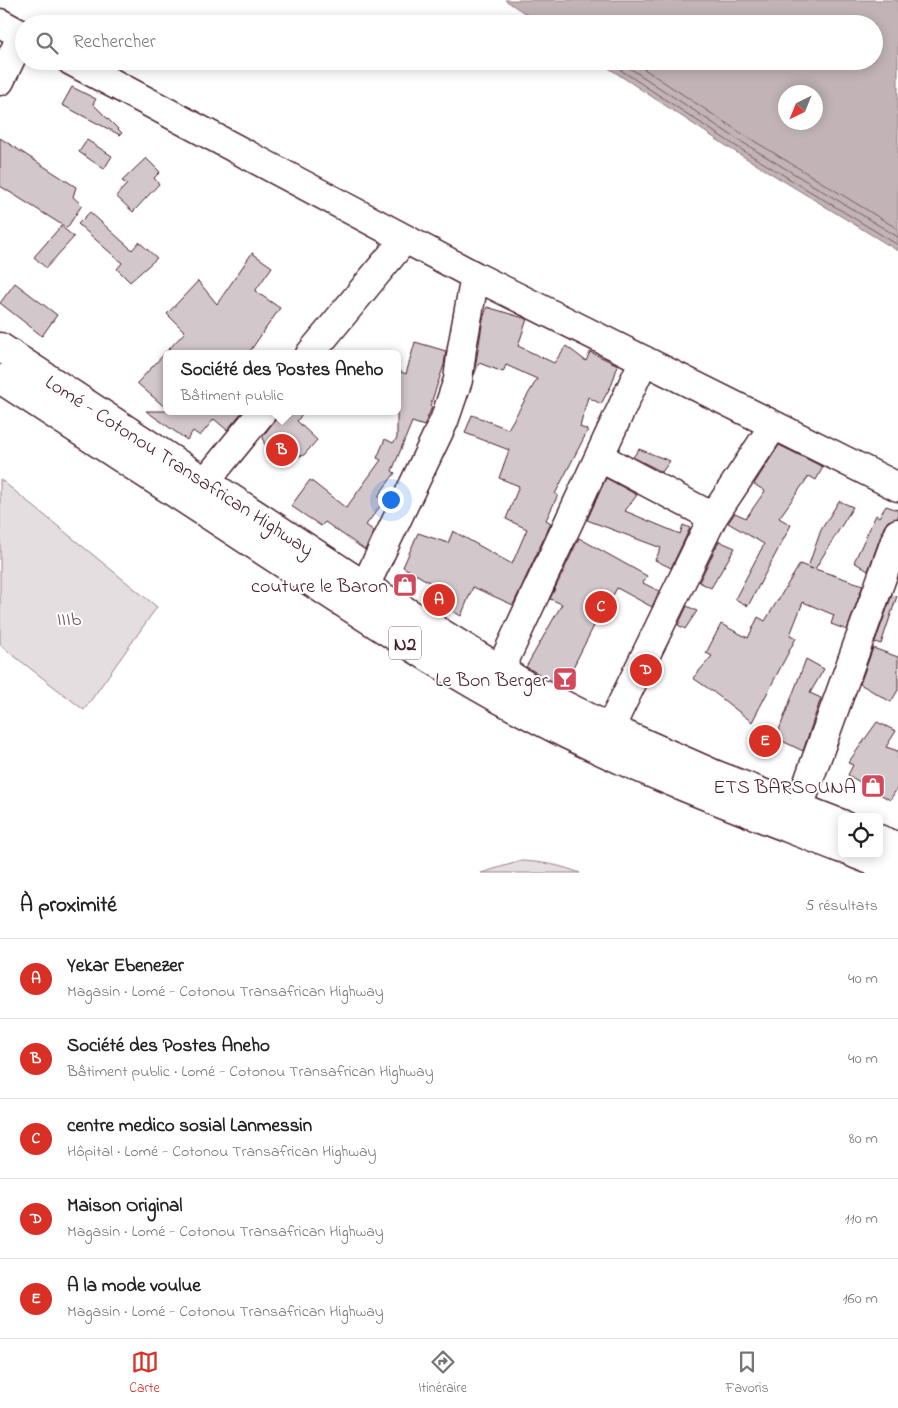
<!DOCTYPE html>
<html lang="fr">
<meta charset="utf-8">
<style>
:root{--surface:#fff;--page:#f6f6f6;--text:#222;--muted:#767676;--line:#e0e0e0;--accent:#d93025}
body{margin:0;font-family:"Indie Flower",sans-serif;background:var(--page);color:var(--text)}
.controls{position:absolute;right:15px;bottom:15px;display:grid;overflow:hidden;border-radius:8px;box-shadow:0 2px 12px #0003}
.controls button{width:45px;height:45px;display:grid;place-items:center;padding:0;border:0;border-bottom:1px solid var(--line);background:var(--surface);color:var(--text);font:25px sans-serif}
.compass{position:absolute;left:778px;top:85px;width:45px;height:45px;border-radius:50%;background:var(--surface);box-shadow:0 2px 12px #0003;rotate:223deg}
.you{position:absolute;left:390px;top:499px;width:18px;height:18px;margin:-12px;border:4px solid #fff;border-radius:50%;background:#1a73e8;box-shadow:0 0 0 8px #1a73e833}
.badge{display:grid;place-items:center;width:32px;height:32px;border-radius:50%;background:var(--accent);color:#fff;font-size:16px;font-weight:700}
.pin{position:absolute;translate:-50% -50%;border:2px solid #fff;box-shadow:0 1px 5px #0006}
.popup{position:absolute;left:163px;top:350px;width:238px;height:65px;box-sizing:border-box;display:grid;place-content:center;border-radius:8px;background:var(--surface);filter:drop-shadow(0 1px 4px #0005);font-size:16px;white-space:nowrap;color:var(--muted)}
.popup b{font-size:19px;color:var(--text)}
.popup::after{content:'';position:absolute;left:50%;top:100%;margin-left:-10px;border:10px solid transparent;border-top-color:var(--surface)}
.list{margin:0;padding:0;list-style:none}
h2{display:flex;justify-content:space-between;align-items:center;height:65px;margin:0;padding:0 20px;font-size:21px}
h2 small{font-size:16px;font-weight:400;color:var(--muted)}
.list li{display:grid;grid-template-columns:32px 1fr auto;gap:15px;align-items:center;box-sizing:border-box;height:80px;padding:0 20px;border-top:1px solid var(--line)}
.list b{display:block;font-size:19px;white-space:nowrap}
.list p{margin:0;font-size:16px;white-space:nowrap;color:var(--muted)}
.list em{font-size:16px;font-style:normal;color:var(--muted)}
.icon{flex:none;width:28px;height:28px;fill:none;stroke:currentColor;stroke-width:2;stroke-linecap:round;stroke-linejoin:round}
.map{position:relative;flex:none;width:898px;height:873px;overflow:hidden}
.search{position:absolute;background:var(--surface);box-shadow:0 2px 12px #0003;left:15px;right:15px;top:15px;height:55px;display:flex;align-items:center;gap:12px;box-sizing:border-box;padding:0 18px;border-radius:28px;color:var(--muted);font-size:19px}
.sheet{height:465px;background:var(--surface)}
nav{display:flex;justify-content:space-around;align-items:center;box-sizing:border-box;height:70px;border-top:1px solid var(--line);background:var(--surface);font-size:14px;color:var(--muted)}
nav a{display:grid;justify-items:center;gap:2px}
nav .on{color:var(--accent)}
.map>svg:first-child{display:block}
.green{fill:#e5dee0;stroke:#987e86}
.water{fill:#c1b3b6;stroke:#91787e;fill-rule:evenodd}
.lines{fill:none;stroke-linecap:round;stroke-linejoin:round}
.shore{stroke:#7a5a63;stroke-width:1}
.building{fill:#d2c7cb;stroke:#4a1f2b}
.minor-casing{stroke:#4a1f2b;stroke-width:31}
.highway-casing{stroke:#4a1f2b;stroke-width:31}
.minor{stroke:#fff;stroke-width:28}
.highway{stroke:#fff;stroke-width:28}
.labels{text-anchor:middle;stroke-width:4;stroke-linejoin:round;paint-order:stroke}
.shield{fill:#fff;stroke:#80626b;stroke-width:1}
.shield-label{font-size:19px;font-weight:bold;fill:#4a1f2b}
.street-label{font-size:20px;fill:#4a1f2b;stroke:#fff}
.poi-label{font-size:20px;fill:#4a1f2b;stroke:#fff;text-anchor:end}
.park-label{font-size:20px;fill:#714f58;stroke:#fff}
</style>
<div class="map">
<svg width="898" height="873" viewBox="0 0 898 873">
<rect width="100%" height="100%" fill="#fff"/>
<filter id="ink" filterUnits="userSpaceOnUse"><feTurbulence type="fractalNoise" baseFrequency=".02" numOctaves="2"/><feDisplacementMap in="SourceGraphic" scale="10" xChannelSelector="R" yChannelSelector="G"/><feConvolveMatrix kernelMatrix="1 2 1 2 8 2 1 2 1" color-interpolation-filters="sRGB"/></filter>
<g filter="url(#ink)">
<path class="green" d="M 0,479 L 157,607 L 84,710 L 0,645 Z
M 521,861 C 542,862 560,865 580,873 L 481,873 Z"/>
<path class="water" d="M 505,0 L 898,0 L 898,251 L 731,149 L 598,61 L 874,61 L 874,24 L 541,24 ZM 786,92 L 816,92 L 816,122 L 786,122 Z"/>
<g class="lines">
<path class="shore" d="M 607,61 L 734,145 L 898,245
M 619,61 L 737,139 L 898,237
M 632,61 L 741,133 L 898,229"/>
</g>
<path class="building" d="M 72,87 L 96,99 L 93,104 L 122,133 L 120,135 L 62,105 Z
M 0,138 L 76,187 L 73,197 L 82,205 L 67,228 L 0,186 Z
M 87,140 L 112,156 L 104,169 L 79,152 Z
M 146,158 L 160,172 L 154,178 L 159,184 L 133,212 L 116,196 L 127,184 L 122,181 Z
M 90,212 L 132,250 L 139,242 L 157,258 L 130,282 L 117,269 L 122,263 L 78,224 Z
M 61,226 L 74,237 L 46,268 L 34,257 Z
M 252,253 L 272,267 L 255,291 L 280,308 L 248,354 L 167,354 L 167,409 L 137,383 L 185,332 L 167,314 L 198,281 L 217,304 Z
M 15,283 L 57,315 L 42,336 L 0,303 Z
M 487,307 L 527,319 L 518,346 L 554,363 L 566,346 L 586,361 L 590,352 L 618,365 L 612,384 L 601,404 L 588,397 L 580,427 L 588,430 L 555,494 L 558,495 L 546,520 L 551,523 L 513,605 L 473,587 L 461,616 L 424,595 L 431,583 L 403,567 L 418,533 L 448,543 L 453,531 L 512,564 L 527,529 L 506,519 L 519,486 L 499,478 L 509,450 L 465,433 L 472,415 L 508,429 L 537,379 L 506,365 L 503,372 L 479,363 L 474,375 L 483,319 Z
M 415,342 L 446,351 L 444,365 L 430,406 L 432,407 L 424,426 L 412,422 L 392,471 L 395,473 L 378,496 L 384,501 L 366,525 L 374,531 L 365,550 L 325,522 L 321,526 L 291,506 L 310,480 L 346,508 L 381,460 L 377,458 L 385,439 L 393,443 L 397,438 L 397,370 L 406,374 Z
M 146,411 L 243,411 L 227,430 L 214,419 L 200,436 L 193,431 L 187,440 Z
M 278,411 L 304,411 L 297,421 L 317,440 L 304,455 L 292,458 L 275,457 L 264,443 L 263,436 L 275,420 Z
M 779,445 L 823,467 L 816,480 L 809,476 L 779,518 L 791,525 L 748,606 L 735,599 L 764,544 L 728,523 L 735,513 L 746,518 L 765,491 L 754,484 Z
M 639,449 L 670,461 L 662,472 L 633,457 Z
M 606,478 L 637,495 L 625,511 L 680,534 L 683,525 L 690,528 L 671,568 L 655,560 L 661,548 L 587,520 Z
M 839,501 L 853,507 L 815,569 L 863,585 L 847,630 L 831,624 L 834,615 L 803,602 L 790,635 L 796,638 L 752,722 L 712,691 L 693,678 L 712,656 L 706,653 L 721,624 L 748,638 L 758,617 L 765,621 L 800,564 L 813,569 L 808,567 L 821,530 Z
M 886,506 L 898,510 L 898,518 L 888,521 L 884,527 L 868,571 L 854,562 L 876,515 L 879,517 Z
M 579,538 L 647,576 L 643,583 L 659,591 L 652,607 L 617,588 L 603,613 L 601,612 L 563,687 L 526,667 L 562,604 L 550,599 Z
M 719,541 L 735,548 L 711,588 L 699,582 Z
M 892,595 L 897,596 L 881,644 L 875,642 Z
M 687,606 L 697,611 L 685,629 L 678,625 Z
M 873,648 L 898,657 L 898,690 L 891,702 L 860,684 Z
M 806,659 L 824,669 L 810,693 L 821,698 L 803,751 L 776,738 Z
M 877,722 L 896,731 L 886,747 L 898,751 L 898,787 L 890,800 L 848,775 L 853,765 L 848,763 Z"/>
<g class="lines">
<defs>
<path id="minor" d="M 0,23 L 24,36
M 71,61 L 475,276 L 898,487
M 0,81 L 22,35
M 310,354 L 405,239
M 599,457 L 713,517
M 205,482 L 263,411
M 365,586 L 444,421 L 458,380 L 462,348 L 475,276
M 500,670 L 644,360
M 610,728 L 713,517 L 774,425
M 799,807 L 898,533"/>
<path id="highway" d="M 0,347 L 365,586 L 532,689 L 610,728 L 714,774 L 842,824
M 0,379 C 98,443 195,506 293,570 C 383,629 472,688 568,735 C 657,779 750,813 842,849
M 879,839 L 898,847
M 855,854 L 898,871"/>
</defs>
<use href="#minor" class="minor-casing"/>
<use href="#highway" class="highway-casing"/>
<use href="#minor" class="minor"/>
<use href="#highway" class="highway"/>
</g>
</g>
<defs>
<symbol id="shop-square" viewBox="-11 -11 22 22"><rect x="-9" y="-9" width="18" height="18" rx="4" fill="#d1495b" stroke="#fff"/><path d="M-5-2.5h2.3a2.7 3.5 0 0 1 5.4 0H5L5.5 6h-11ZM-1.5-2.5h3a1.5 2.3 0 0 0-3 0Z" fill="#fff"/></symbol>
<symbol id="bar-square" viewBox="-11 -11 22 22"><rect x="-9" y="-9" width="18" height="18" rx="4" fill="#d1495b" stroke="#fff"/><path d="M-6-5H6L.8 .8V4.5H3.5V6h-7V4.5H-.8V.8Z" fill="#fff"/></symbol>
</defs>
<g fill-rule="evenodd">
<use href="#shop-square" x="391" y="571" width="28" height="28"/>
<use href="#bar-square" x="551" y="665" width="28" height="28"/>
<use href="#shop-square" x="859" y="772" width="28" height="28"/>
</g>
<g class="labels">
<rect class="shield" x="389" y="626.5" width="32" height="33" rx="4"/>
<g class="shield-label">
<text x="405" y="650">N2</text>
</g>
<g class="street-label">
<text transform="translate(180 465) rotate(33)" y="7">Lomé - Cotonou Transafrican Highway</text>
</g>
<g class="poi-label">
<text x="388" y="592">couture le Baron</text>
<text x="548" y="686">Le Bon Berger</text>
<text x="856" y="793">ETS BARSOUNA</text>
</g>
<g class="park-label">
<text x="69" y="625">IIIb</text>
</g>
</g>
</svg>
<div class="controls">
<button><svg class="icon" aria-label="locate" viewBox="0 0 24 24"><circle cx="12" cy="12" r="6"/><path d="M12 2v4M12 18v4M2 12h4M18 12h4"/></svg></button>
</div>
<svg class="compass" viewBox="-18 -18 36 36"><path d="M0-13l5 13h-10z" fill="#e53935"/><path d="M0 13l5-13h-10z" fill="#767676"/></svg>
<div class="you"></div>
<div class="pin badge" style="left:439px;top:600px">A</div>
<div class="pin badge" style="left:282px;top:450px">B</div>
<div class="popup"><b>Société des Postes Aneho</b>Bâtiment public</div>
<div class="pin badge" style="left:601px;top:607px">C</div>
<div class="pin badge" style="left:646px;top:670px">D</div>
<div class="pin badge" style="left:765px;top:741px">E</div>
<div class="search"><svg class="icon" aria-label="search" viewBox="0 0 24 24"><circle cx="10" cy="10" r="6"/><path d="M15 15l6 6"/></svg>Rechercher</div>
</div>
<section class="sheet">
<h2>À proximité<small>5 résultats</small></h2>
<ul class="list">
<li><span class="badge">A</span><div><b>Yekar Ebenezer</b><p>Magasin · Lomé - Cotonou Transafrican Highway</p></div><em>40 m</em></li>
<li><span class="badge">B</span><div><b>Société des Postes Aneho</b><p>Bâtiment public · Lomé - Cotonou Transafrican Highway</p></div><em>40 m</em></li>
<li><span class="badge">C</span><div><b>centre medico sosial Lanmessin</b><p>Hôpital · Lomé - Cotonou Transafrican Highway</p></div><em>80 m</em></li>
<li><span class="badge">D</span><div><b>Maison Original</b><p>Magasin · Lomé - Cotonou Transafrican Highway</p></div><em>110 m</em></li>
<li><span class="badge">E</span><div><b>A la mode voulue</b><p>Magasin · Lomé - Cotonou Transafrican Highway</p></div><em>160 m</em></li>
</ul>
</section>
<nav>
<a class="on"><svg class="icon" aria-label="map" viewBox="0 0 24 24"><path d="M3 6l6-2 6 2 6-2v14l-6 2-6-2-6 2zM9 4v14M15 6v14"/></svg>Carte</a>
<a><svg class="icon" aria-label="directions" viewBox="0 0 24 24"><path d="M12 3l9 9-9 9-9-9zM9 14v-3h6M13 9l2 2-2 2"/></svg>Itinéraire</a>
<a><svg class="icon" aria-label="saved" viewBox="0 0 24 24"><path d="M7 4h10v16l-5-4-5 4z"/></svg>Favoris</a>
</nav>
